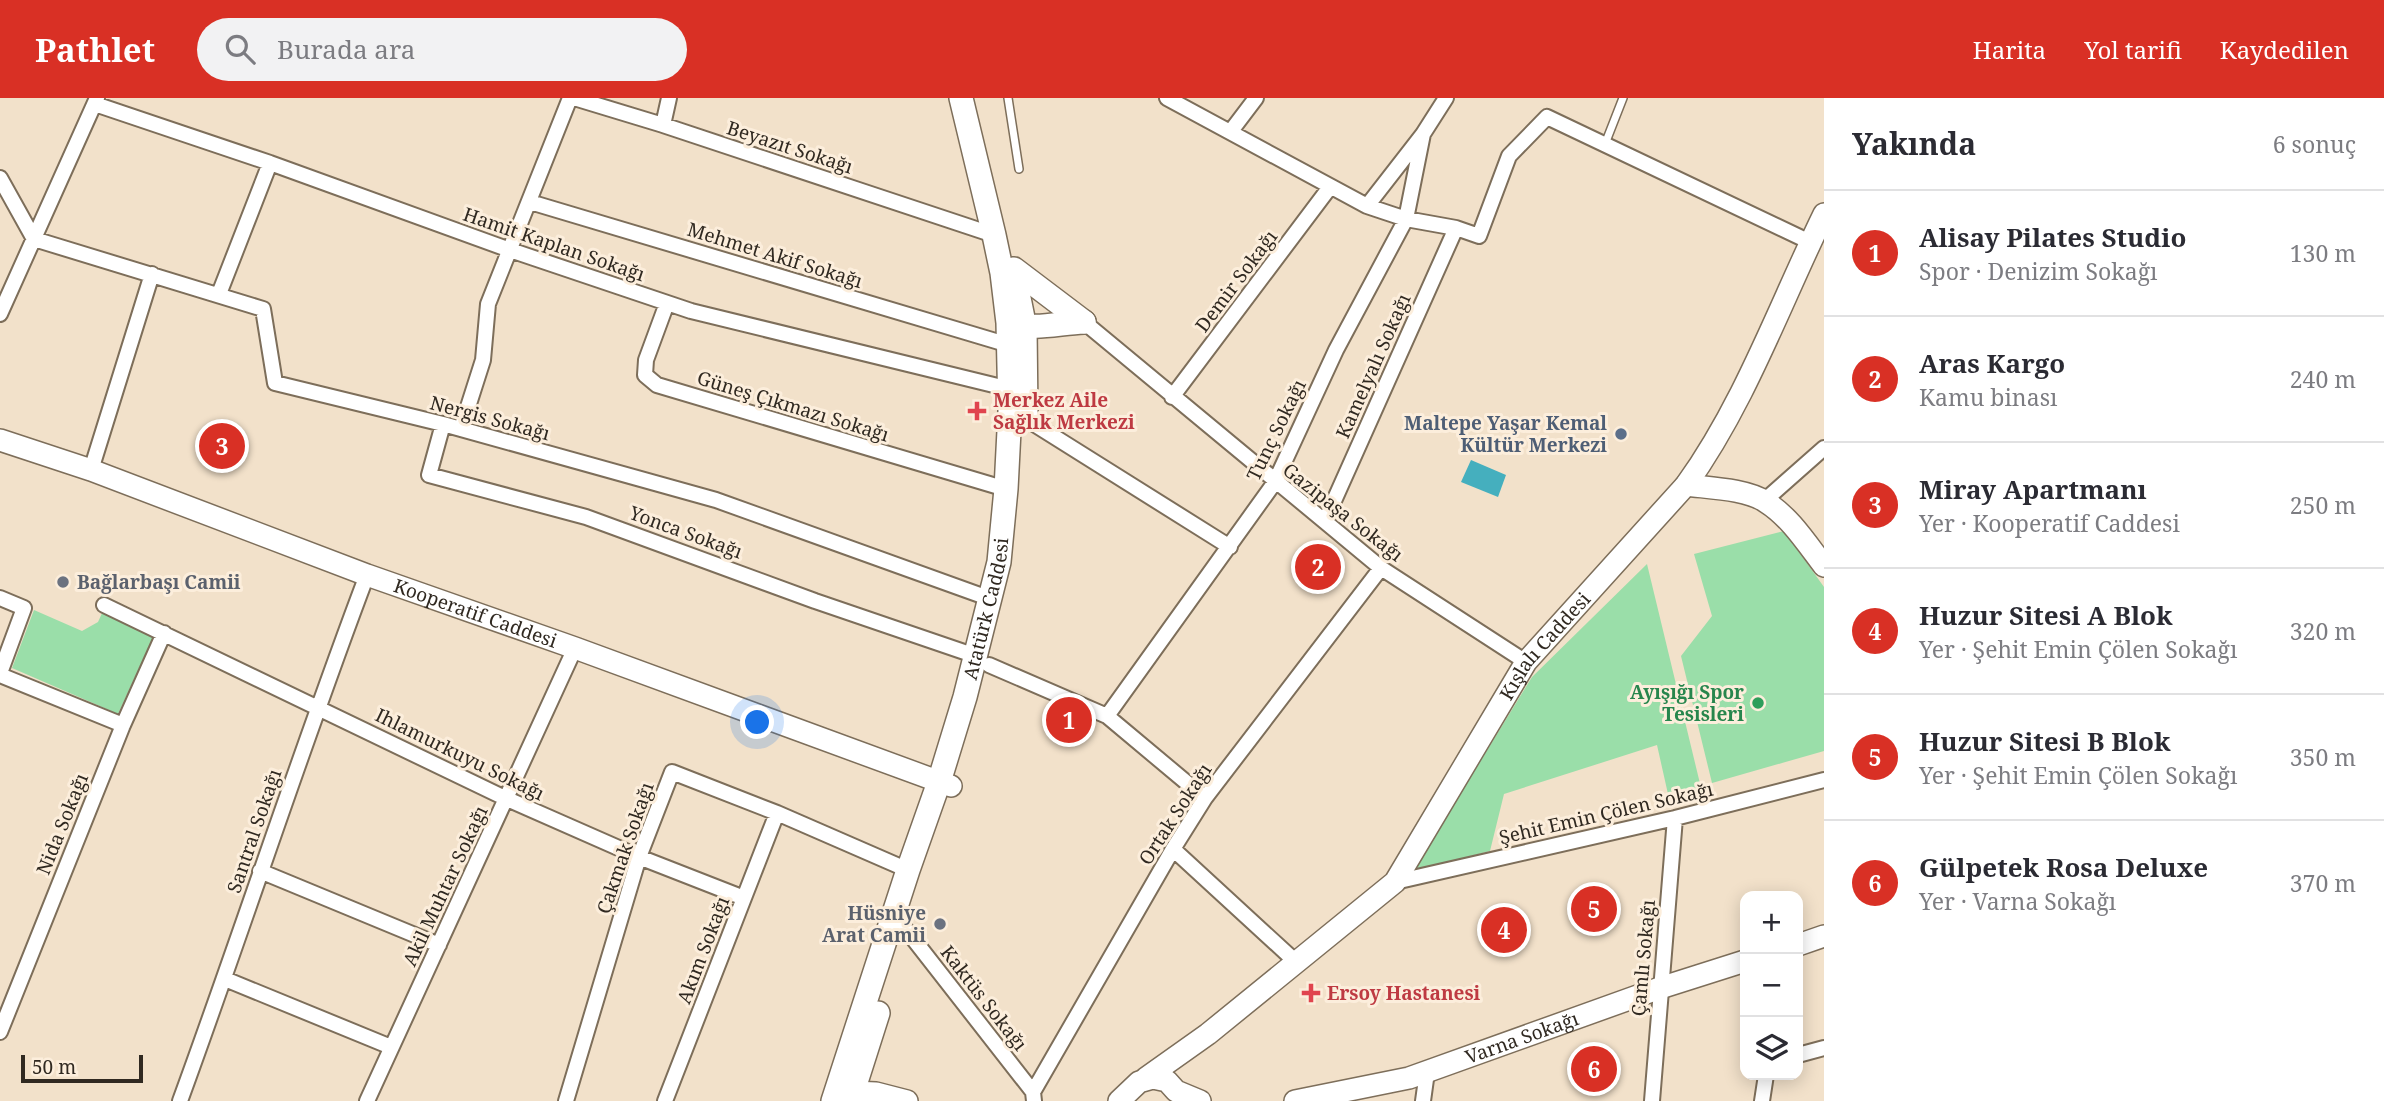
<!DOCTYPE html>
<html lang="tr">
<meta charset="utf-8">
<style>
:root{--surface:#fff;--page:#f2f2f3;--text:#2b2b33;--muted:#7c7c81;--line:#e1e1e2;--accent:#d93025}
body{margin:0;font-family:"Noto Serif",serif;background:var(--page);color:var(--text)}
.controls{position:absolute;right:21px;bottom:21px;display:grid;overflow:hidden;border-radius:14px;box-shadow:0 4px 18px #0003}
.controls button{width:63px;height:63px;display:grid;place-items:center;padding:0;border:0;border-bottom:2px solid var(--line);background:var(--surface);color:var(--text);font:35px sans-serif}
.scale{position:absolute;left:21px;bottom:18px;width:122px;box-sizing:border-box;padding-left:7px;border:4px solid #302921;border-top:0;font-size:19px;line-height:24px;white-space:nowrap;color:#302921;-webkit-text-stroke:5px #fceedc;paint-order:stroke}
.you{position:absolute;left:758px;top:625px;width:24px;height:24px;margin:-18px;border:5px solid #fff;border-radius:50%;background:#1a73e8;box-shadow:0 0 0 10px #1a73e833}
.badge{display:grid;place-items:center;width:46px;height:46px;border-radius:50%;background:var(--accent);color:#fff;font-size:23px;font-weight:700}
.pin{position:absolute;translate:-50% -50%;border:4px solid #fff;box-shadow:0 2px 7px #0006}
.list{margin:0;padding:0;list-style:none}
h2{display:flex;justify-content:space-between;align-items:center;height:91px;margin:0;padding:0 28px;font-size:30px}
h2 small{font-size:23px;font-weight:400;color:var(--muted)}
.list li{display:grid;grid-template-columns:46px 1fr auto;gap:21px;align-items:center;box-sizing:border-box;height:126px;padding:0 28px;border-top:2px solid var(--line)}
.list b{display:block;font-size:26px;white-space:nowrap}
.list p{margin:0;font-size:23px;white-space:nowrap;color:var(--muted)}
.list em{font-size:23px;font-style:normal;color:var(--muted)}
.icon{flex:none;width:38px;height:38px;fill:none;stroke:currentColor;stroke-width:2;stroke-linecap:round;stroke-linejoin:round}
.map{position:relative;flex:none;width:1824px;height:1003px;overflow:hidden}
header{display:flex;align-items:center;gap:42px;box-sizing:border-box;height:98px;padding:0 35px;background:var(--accent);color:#fff}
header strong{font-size:33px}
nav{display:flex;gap:38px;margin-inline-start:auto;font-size:24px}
.search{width:490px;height:63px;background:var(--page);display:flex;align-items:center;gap:18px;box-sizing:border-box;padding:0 24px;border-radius:38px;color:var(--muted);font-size:26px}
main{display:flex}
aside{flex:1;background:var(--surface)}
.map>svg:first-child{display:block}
.green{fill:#9adea9}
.water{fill:#45afbe}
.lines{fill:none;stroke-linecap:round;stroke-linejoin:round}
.lane-casing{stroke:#7d6e5a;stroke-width:10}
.street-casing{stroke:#7d6e5a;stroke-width:18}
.secondary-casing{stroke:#7d6e5a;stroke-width:24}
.primary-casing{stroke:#7d6e5a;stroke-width:26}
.lane{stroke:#fff;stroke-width:7}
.street{stroke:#fff;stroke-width:14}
.secondary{stroke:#fff;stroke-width:21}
.primary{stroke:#fff;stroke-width:23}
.health-dot{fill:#e0444e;stroke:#fceedc;stroke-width:2.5}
.service-dot{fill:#5c6f8a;stroke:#fceedc;stroke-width:2.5}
.worship-dot{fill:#6b7280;stroke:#fceedc;stroke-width:2.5}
.leisure-dot{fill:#2e9e5b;stroke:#fceedc;stroke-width:2.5}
.labels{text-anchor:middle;stroke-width:6;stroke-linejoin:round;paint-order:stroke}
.street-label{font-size:19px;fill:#302921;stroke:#fceedc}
.health-label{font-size:19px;font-weight:bold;fill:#be3a42;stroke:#fceedc;text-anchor:start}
.service-label{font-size:19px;font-weight:bold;fill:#4e5e75;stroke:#fceedc;text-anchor:end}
.worship-label{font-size:19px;font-weight:bold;fill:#5b616d;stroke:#fceedc;text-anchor:start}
.leisure-label{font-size:19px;font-weight:bold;fill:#27864d;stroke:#fceedc;text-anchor:end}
</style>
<header>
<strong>Pathlet</strong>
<div class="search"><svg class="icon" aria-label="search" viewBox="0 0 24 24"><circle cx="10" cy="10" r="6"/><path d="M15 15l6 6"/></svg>Burada ara</div>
<nav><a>Harita</a><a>Yol tarifi</a><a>Kaydedilen</a></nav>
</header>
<main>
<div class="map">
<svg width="1824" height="1003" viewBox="0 0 1824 1003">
<rect width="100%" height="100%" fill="#f2e1ca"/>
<path class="green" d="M 1784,433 L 1824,489 L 1824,653 L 1712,685 L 1681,558 L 1712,518 L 1694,456 Z
M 1647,466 L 1703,698 L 1670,705 L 1657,647 L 1504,696 L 1490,753 L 1413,773 L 1532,579 Z
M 34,512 L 82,533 L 98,524 L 103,513 L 154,537 L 118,616 L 12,570 Z"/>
<path class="water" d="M 1471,362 L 1506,377 L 1498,399 L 1461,384 Z"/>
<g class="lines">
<defs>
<path id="lane" d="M 1008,0 L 1019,71
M 1605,46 L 1623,0"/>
<path id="street" d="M 574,0 L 663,27 L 994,137
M 1167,0 L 1367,108 L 1406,121 L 1456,130 L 1479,138 L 1509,58 L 1547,19 L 1810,144
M 95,6 L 270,65 L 510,152 L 691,213 L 1010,291
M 663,27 L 669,0
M 1231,33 L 1256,0
M 0,80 L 34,141 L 263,211 L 275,285 L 443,326 L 716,402 L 991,501
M 530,104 L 1009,247
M 1367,108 L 1423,36 L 1446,0
M 219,196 L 270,65
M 667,205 L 646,262 L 645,277 L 657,287 L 1006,391
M 0,216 L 97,0
M 1084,224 L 1381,470 L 1526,564
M 1172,299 L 1330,89
M 1018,316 L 1230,449
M 443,326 L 429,377 L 586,419 L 815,503 L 976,558
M 461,331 L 483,262 L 488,206 L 570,0
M 91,372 L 152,176
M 1764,403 L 1824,350
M 1325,423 L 1456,130
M 0,500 L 24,510 L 0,575
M 104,507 L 507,701 L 639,759 L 744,800
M 989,567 L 1107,618 L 1205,700
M 0,577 L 123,627
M 1107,618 L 1275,384 L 1336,252 L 1406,121 L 1423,36
M 1173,751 L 1296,864
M 260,773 L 439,847
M 1395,784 L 1675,720 L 1824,682
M 904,829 L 1033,994
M 225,881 L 391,949
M 0,934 L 123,627 L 164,535
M 1798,957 L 1824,950
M 180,1003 C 244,828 301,651 367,477
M 367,1003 L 575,550
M 566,1003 L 639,759 L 672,674 L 777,715 L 908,772
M 665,1003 L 777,715
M 1034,1003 L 1033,994 L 1173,751 L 1205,700 L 1381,470
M 1423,1003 L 1427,974
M 1652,1003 L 1675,720
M 1762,1003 L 1766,977"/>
<g id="secondary">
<path id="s1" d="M 0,342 L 91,372 L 367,477 L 575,550 L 951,688"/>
<path d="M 1686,387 C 1709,390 1747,391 1766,404 C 1790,419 1807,446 1824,468"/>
<path d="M 1798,847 L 1824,838"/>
<path id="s2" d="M 1146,980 L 1208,936 L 1395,784 L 1526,564 L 1686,387 C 1745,305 1780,206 1824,116"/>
<path d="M 853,994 L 876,995 L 907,1003"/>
<path d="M 1119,1003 L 1139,984 L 1153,980 L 1167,983 L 1176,993 L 1200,1003"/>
<path id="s3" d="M 1295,1003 L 1409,980 L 1660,890 L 1745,863"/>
</g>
<g id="primary">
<path d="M 1014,171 L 1084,224"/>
<path d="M 1018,195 L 1025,230 L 1026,317"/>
<path d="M 1011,226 C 1034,232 1060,225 1084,224"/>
<path id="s4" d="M 833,1003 L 908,772 L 939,684 L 965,599 L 999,464 L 1006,391 L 1010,313 L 1008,225 L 1002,175 L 994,137 L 961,0"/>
<path d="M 850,1003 L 878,915"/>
</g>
</defs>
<use href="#lane" class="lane-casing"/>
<use href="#street" class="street-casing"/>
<use href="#secondary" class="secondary-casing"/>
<use href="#primary" class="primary-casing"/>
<use href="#lane" class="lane"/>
<use href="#street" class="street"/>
<use href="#secondary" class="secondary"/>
<use href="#primary" class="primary"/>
</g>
<g class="health-dot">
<path d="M973.5 302.5h7v7h7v7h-7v7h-7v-7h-7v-7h7z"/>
<path d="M1307.5 884.5h7v7h7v7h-7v7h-7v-7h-7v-7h7z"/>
</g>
<circle class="service-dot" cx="1621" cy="336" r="7"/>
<g class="worship-dot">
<circle cx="63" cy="484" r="7"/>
<circle cx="940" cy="826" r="7"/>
</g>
<circle class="leisure-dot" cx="1758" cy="605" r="7"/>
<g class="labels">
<g class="street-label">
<text transform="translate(790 49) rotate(18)" y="7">Beyazıt Sokağı</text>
<text transform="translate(554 146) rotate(19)" y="7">Hamit Kaplan Sokağı</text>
<text transform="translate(775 157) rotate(17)" y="7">Mehmet Akif Sokağı</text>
<text transform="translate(1236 183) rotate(-53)" y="7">Demir Sokağı</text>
<text transform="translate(1373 268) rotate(-66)" y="7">Kamelyalı Sokağı</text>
<text transform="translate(793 308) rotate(17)" y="7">Güneş Çıkmazı Sokağı</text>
<text transform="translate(490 320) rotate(15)" y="7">Nergis Sokağı</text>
<text transform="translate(1276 332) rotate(-64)" y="7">Tunç Sokağı</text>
<text transform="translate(1343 414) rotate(38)" y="7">Gazipaşa Sokağı</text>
<text transform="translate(686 434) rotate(20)" y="7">Yonca Sokağı</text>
<text dy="7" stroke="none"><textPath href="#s4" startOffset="516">Atatürk Caddesi</textPath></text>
<text dy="7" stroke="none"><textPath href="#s1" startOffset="506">Kooperatif Caddesi</textPath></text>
<text dy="7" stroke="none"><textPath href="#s2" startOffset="597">Kışlalı Caddesi</textPath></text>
<text transform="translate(460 656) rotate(26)" y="7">Ihlamurkuyu Sokağı</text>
<text transform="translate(1606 715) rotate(-13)" y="7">Şehit Emin Çölen Sokağı</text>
<text transform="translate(1175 716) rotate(-57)" y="7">Ortak Sokağı</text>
<text transform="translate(62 726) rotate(-68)" y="7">Nida Sokağı</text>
<text transform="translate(254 733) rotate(-71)" y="7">Santral Sokağı</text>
<text transform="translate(625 750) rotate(-71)" y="7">Çakmak Sokağı</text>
<text transform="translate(445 788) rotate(-65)" y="7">Akil Muhtar Sokağı</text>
<text transform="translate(703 852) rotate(-69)" y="7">Akım Sokağı</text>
<text transform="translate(1643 860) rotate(-85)" y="7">Çamlı Sokağı</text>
<text transform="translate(984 900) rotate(52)" y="7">Kaktüs Sokağı</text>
<text dy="7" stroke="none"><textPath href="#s3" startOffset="236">Varna Sokağı</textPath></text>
</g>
<g class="health-label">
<text x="993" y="309">Merkez Aile<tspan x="993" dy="22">Sağlık Merkezi</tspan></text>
<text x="1327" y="902">Ersoy Hastanesi</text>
</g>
<g class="service-label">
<text x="1607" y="332">Maltepe Yaşar Kemal<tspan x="1607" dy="22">Kültür Merkezi</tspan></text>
</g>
<g class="worship-label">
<text x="77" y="491">Bağlarbaşı Camii</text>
<text x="926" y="822" text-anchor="end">Hüsniye<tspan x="926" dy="22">Arat Camii</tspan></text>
</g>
<g class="leisure-label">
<text x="1744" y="601">Ayışığı Spor<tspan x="1744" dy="22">Tesisleri</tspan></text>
</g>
</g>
</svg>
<div class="controls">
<button>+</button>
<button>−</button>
<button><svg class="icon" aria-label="layers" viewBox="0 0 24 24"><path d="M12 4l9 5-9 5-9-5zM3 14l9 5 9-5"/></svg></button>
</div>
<div class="scale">50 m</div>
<div class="you"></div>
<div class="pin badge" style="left:1069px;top:622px">1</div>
<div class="pin badge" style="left:1318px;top:469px">2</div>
<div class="pin badge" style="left:222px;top:348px">3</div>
<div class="pin badge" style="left:1504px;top:832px">4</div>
<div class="pin badge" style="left:1594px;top:811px">5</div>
<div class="pin badge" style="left:1594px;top:971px">6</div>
</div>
<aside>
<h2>Yakında<small>6 sonuç</small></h2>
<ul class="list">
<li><span class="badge">1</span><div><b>Alisay Pilates Studio</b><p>Spor · Denizim Sokağı</p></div><em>130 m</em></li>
<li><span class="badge">2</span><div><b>Aras Kargo</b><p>Kamu binası</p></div><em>240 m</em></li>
<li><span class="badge">3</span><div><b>Miray Apartmanı</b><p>Yer · Kooperatif Caddesi</p></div><em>250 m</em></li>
<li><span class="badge">4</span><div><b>Huzur Sitesi A Blok</b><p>Yer · Şehit Emin Çölen Sokağı</p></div><em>320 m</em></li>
<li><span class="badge">5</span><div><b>Huzur Sitesi B Blok</b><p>Yer · Şehit Emin Çölen Sokağı</p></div><em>350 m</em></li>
<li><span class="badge">6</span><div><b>Gülpetek Rosa Deluxe</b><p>Yer · Varna Sokağı</p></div><em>370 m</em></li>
</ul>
</aside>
</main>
